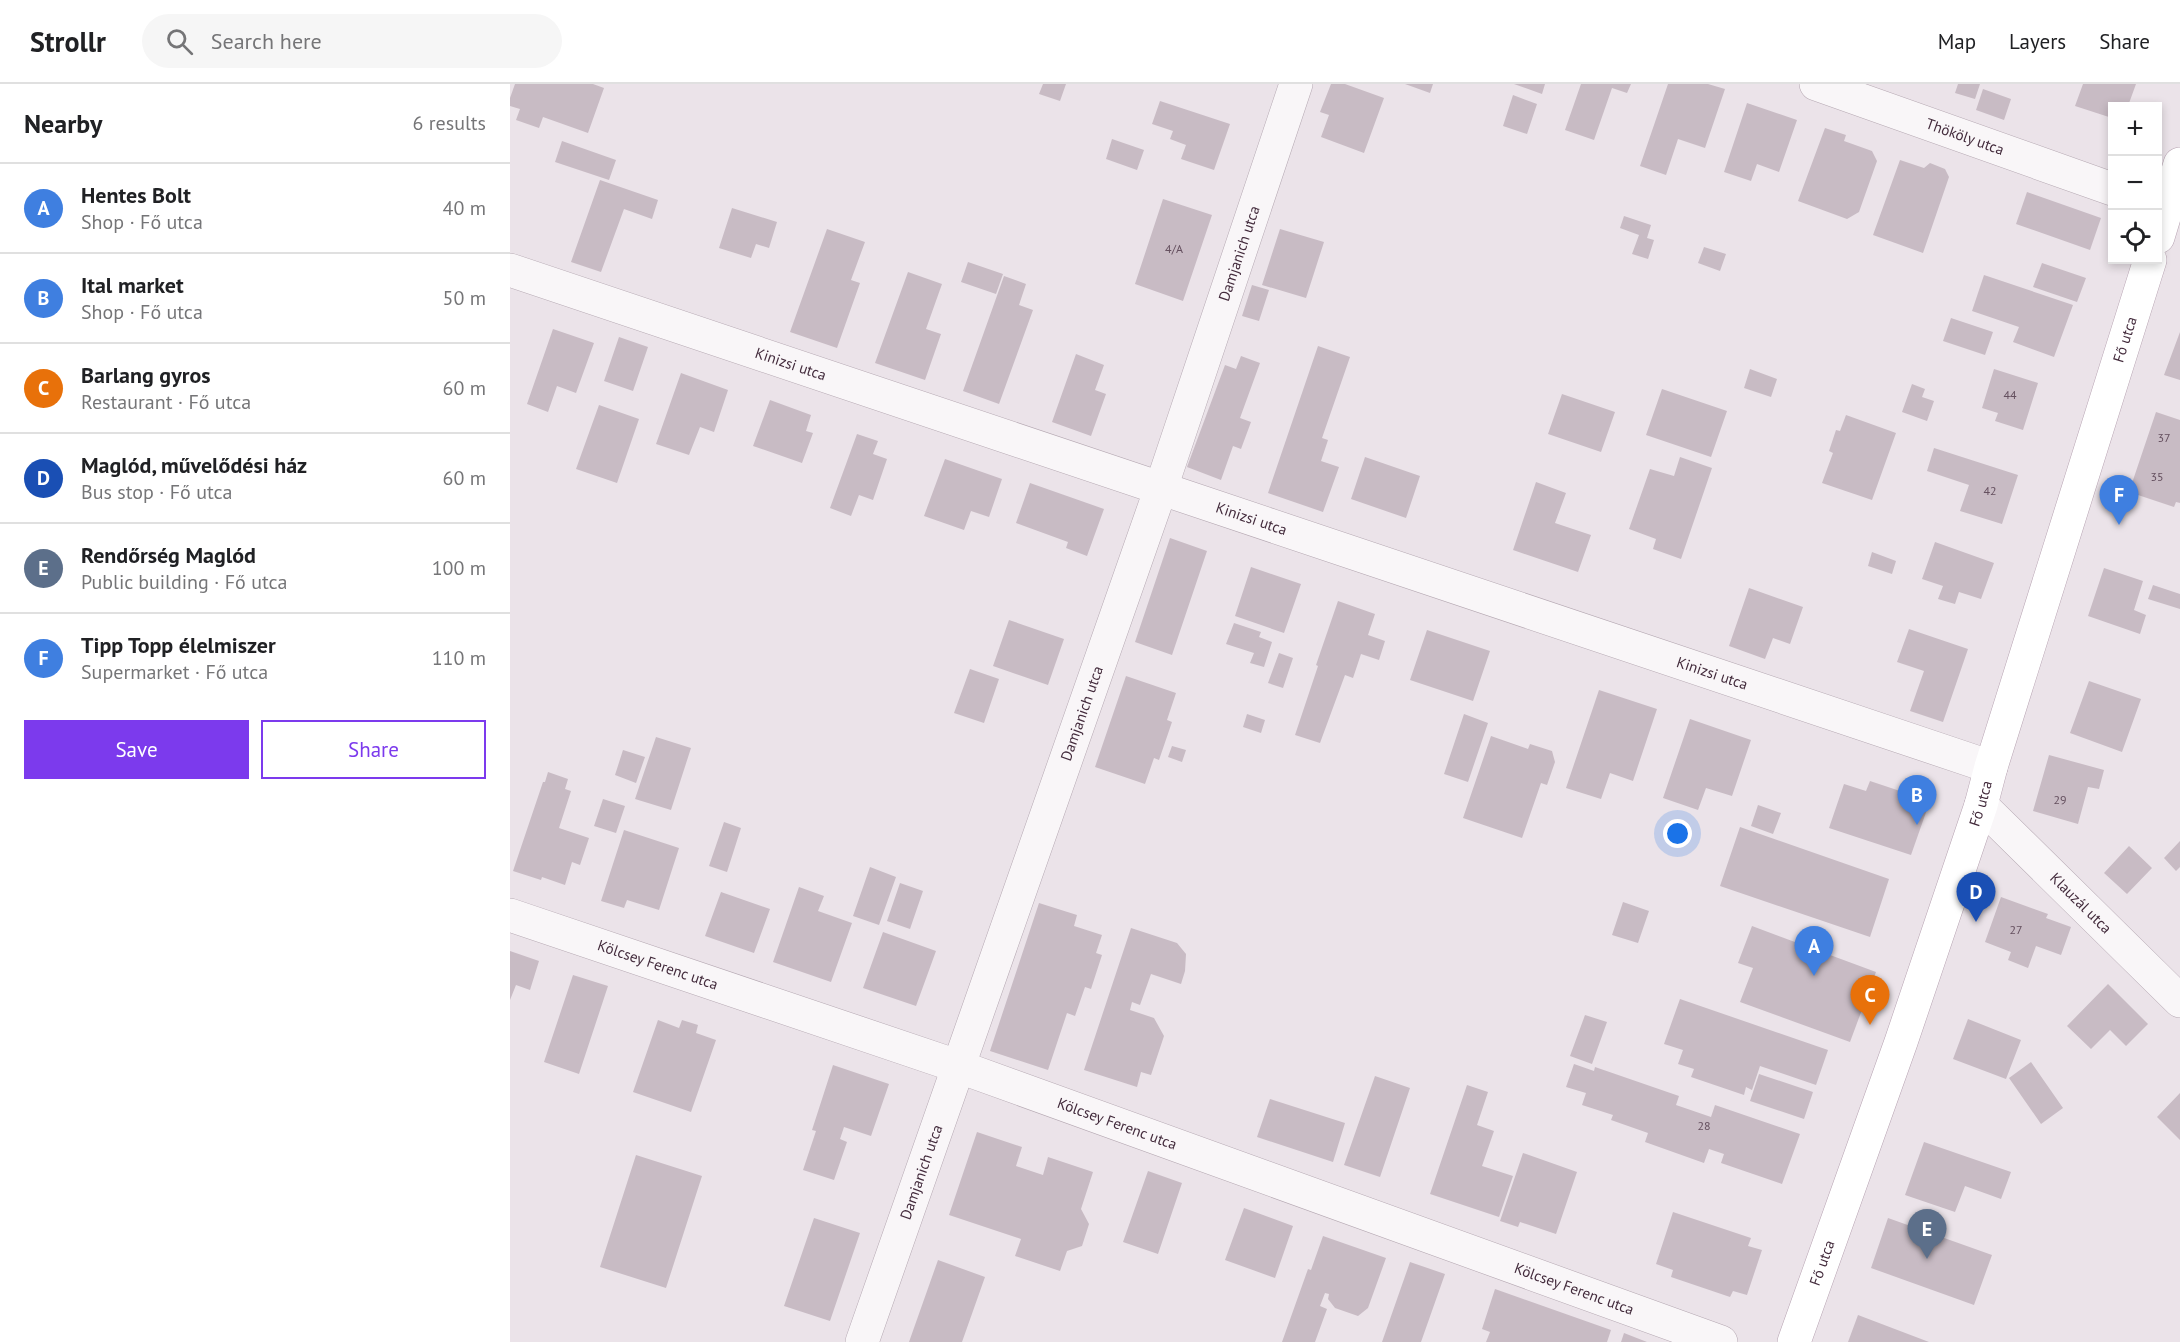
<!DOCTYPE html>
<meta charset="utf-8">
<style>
:root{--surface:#fff;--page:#f6f6f6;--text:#202124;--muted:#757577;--line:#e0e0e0;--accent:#7c3aed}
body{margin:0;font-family:"PT Sans",sans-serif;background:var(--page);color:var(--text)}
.controls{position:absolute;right:18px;top:18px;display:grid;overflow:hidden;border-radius:0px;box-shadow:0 3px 9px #0003}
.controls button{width:54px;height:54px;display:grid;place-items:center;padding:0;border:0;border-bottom:2px solid var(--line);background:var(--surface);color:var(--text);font:30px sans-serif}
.you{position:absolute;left:1168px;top:750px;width:21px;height:21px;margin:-15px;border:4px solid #fff;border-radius:50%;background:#1a73e8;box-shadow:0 0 0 9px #1a73e833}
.badge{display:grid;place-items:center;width:39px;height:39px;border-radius:50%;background:var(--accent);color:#fff;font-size:20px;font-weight:700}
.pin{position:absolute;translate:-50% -50px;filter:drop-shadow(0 2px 3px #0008)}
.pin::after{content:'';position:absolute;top:32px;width:21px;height:18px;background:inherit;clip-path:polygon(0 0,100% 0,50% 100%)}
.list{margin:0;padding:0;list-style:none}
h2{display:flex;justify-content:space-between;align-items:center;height:78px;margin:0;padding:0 24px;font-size:26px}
h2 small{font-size:20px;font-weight:400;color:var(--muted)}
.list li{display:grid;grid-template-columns:39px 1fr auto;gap:18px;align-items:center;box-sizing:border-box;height:90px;padding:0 24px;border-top:2px solid var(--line)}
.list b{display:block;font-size:22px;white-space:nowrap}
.list p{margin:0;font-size:20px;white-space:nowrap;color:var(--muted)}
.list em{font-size:20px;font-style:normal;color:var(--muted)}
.actions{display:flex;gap:12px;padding:18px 24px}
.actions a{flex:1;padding:14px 0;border:2px solid var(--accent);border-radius:0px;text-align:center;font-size:21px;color:var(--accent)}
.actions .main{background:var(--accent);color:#fff}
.icon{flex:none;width:33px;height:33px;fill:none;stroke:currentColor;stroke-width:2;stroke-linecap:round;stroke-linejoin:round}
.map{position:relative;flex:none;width:1670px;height:1258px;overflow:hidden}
header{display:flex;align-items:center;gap:36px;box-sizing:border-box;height:84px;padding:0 30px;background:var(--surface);border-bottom:2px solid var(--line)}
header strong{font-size:28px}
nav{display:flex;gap:33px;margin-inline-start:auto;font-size:21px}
.search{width:420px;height:54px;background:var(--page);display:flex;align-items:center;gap:15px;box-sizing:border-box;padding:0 21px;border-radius:33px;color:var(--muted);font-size:22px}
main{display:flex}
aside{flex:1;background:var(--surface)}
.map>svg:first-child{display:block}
.building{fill:#c8bbc4}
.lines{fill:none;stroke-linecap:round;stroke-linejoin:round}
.minor-casing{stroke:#b5a8b2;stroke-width:34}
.major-casing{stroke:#b7a3b2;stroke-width:34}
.minor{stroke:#f9f6f8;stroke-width:33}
.major{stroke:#fff;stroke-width:33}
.labels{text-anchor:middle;stroke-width:4.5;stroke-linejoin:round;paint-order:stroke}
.number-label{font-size:12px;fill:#644f5e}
.street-label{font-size:15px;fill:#432b3c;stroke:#f8f3f7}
</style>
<header>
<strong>Strollr</strong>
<div class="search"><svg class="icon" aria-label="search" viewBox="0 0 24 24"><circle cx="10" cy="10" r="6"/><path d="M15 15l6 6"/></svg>Search here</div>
<nav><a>Map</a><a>Layers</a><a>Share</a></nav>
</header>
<main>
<aside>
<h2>Nearby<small>6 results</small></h2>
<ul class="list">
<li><span class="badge" style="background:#3f7fe0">A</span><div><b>Hentes Bolt</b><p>Shop · Fő utca</p></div><em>40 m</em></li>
<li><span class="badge" style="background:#3f7fe0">B</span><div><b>Ital market</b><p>Shop · Fő utca</p></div><em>50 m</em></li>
<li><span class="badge" style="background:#e8710a">C</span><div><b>Barlang gyros</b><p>Restaurant · Fő utca</p></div><em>60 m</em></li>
<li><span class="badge" style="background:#1a4fb4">D</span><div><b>Maglód, művelődési ház</b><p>Bus stop · Fő utca</p></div><em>60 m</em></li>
<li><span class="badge" style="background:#5c6f8a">E</span><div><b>Rendőrség Maglód</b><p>Public building · Fő utca</p></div><em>100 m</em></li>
<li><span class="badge" style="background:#3f7fe0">F</span><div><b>Tipp Topp élelmiszer</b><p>Supermarket · Fő utca</p></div><em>110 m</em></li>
</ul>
<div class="actions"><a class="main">Save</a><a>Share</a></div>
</aside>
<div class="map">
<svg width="1670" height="1258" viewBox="0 0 1670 1258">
<rect width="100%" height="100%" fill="#ebe3e9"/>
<path class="building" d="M 5,0 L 83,0 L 94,4 L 78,49 L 33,33 L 29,44 L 6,36 L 10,25 L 0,22 L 0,14 Z
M 533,0 L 556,0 L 550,17 L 529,10 Z
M 821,0 L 835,0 L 874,14 L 854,69 L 811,53 L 819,31 L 810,28 Z
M 895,0 L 923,0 L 920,9 Z
M 1004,0 L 1035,0 L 1032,10 Z
M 1071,0 L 1121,0 L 1117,9 L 1102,4 L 1084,56 L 1055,46 Z
M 1158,0 L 1198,0 L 1215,5 L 1195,64 L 1168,55 L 1156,91 L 1130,82 Z
M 1448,0 L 1470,0 L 1465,15 L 1445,9 Z
M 1573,0 L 1626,0 L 1618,22 L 1602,22 L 1602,34 L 1565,22 Z
M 1473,5 L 1501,15 L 1494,36 L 1466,26 Z
M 1003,11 L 1027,20 L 1017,50 L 993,42 Z
M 650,17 L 720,40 L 704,86 L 671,75 L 676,61 L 660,55 L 663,47 L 642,40 Z
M 1237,19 L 1287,36 L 1269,88 L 1247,80 L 1241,97 L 1214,88 Z
M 1315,44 L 1336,51 L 1334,57 L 1362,67 L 1367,77 L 1349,128 L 1337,135 L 1288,117 Z
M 602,55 L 634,66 L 627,86 L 596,75 Z
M 52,57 L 106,76 L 99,96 L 45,78 Z
M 1390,76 L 1414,84 L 1420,79 L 1435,85 L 1439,93 L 1413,169 L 1363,151 Z
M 90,96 L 148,116 L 142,135 L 114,125 L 91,188 L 61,178 Z
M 1517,108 L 1591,134 L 1580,166 L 1506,140 Z
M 653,115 L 702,131 L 673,217 L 625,200 Z
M 222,124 L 267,138 L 259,164 L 246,160 L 241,174 L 209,164 Z
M 1114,132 L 1141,141 L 1137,154 L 1144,156 L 1138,175 L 1122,170 L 1129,151 L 1110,144 Z
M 317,145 L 355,158 L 341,196 L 350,199 L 327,264 L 280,248 Z
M 770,145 L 814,158 L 796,214 L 752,201 Z
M 1194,163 L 1216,170 L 1210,187 L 1188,179 Z
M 458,178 L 493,190 L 486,210 L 451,198 Z
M 1532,179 L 1576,194 L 1567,218 L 1523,203 Z
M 398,188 L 432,200 L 416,245 L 431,250 L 415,296 L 365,279 Z
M 1474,191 L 1563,221 L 1544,273 L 1503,258 L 1509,243 L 1462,227 Z
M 494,192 L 516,200 L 509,221 L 523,226 L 489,320 L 453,307 Z
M 742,201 L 759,206 L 749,237 L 732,232 Z
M 1441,234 L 1483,248 L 1475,271 L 1433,257 Z
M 43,245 L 84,259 L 66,309 L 47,302 L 38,328 L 17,320 Z
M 1670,248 L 1670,296 L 1654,291 Z
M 109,253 L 138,263 L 123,307 L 94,297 Z
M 808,262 L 840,273 L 812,354 L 818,356 L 811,377 L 829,383 L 813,428 L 758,409 Z
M 566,270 L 594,281 L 585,306 L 596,310 L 581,352 L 542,338 Z
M 731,272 L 750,279 L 730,334 L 741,338 L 731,365 L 723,362 L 711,396 L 677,383 L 715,281 L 726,285 Z
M 1240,285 L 1267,295 L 1261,313 L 1234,304 Z
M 1484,285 L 1528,299 L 1513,346 L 1485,337 L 1488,329 L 1472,324 Z
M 171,289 L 218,306 L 204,348 L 190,343 L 179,371 L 146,360 Z
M 1402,300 L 1415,305 L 1412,313 L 1424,317 L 1417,337 L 1392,328 Z
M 1152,305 L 1217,327 L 1201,373 L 1136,351 Z
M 1052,310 L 1105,328 L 1091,368 L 1038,350 Z
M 260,316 L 301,331 L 296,347 L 303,349 L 292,379 L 243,362 Z
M 89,321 L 129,335 L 107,399 L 66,385 Z
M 1646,328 L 1670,336 L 1670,419 L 1666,418 L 1664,423 L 1619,408 Z
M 1336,331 L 1386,349 L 1362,416 L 1312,399 L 1323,369 L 1319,367 L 1326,346 L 1330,347 Z
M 347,350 L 368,357 L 363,370 L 377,375 L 363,416 L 349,411 L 341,432 L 320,424 Z
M 1424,364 L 1508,391 L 1492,440 L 1450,427 L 1459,401 L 1417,387 Z
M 855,373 L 910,392 L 896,434 L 841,415 Z
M 1170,373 L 1202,384 L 1171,475 L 1143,465 L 1146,455 L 1119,445 L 1140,385 L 1164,392 Z
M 435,375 L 492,395 L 479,433 L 461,427 L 454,446 L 414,432 Z
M 1026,398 L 1056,409 L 1045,439 L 1081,451 L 1068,488 L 1003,466 Z
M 520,399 L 594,425 L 577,472 L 556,464 L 558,458 L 506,439 Z
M 660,454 L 697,467 L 662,571 L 625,558 Z
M 1425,458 L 1484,479 L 1471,515 L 1449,508 L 1445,520 L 1428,515 L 1433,502 L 1412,495 Z
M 1362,468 L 1386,477 L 1382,490 L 1358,482 Z
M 741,483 L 791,500 L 774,549 L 725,532 Z
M 1594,484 L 1633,497 L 1624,526 L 1636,531 L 1630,550 L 1578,532 Z
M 1643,501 L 1670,510 L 1670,525 L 1638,515 Z
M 1239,504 L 1293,523 L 1280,560 L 1263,554 L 1255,575 L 1219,562 Z
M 828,517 L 865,530 L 858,551 L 875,557 L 869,576 L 851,570 L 843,594 L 835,591 L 810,659 L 785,651 L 808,582 L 806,581 Z
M 499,536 L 554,555 L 538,601 L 483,582 Z
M 724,539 L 751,548 L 749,553 L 762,558 L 754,583 L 740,579 L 744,569 L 716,560 Z
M 1399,545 L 1458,565 L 1433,638 L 1400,627 L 1414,587 L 1387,578 Z
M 917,546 L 980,567 L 963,617 L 900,596 Z
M 769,569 L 783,574 L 773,604 L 758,599 Z
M 460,585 L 489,595 L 474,639 L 444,629 Z
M 616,592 L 666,609 L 657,636 L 662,638 L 649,676 L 644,674 L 635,700 L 585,683 Z
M 1579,597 L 1631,615 L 1612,668 L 1560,649 Z
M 1089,606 L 1147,625 L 1123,697 L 1100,689 L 1091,715 L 1056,704 Z
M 737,630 L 755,636 L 751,649 L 733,643 Z
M 954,630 L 978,639 L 958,698 L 934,690 Z
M 1180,635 L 1241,656 L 1222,712 L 1196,704 L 1188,726 L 1153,714 Z
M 981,652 L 1018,665 L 1020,660 L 1042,667 L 1045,678 L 1037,701 L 1031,699 L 1012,754 L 953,734 Z
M 146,653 L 181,664 L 161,726 L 125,715 Z
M 662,662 L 676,666 L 672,678 L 658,673 Z
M 113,666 L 135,673 L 126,699 L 105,691 Z
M 1539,671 L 1594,686 L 1589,705 L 1578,703 L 1568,740 L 1523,727 Z
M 38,688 L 58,695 L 55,705 L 61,707 L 49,744 L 79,754 L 70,781 L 62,778 L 55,801 L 32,793 L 31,796 L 3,787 L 33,698 L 35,698 Z
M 1360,697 L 1420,717 L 1401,771 L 1319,744 L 1334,700 L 1356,707 Z
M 93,715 L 115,722 L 106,749 L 84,742 Z
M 1248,721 L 1271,729 L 1263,750 L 1241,742 Z
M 214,738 L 231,744 L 217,788 L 199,782 Z
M 1230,743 L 1379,795 L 1360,853 L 1210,802 Z
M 114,746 L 169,764 L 149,826 L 117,816 L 114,824 L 91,817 Z
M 1670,757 L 1670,783 L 1666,787 L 1654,774 Z
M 1619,762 L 1642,784 L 1617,810 L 1594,789 Z
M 360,783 L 386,793 L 369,841 L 343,832 Z
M 390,799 L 413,807 L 400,845 L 377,837 Z
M 289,803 L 314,812 L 308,827 L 342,839 L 321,898 L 263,878 Z
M 211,808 L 260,825 L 244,869 L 195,852 Z
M 1491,813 L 1538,830 L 1536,834 L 1561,843 L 1551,871 L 1526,862 L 1518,884 L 1498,876 L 1501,868 L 1475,858 Z
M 1113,818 L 1139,827 L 1128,859 L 1102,851 Z
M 529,819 L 567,831 L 564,842 L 592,851 L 586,869 L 592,871 L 581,905 L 575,903 L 565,932 L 557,929 L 538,986 L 480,967 Z
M 1242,842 L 1366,888 L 1340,958 L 1230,918 L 1243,884 L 1228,879 Z
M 621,844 L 667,859 L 676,870 L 675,887 L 671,900 L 641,890 L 630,921 L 622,918 L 620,926 L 644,934 L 654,952 L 641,991 L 631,988 L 627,1003 L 574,986 Z
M 373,848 L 426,867 L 406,922 L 353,904 Z
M 0,867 L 29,877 L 20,906 L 6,901 L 0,916 Z
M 63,891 L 98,902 L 69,990 L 34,978 Z
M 1598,900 L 1638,940 L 1616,962 L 1600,946 L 1581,965 L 1557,942 Z
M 1170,915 L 1318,966 L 1306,1001 L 1250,982 L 1242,1006 L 1236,1003 L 1234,1011 L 1181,993 L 1184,985 L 1168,980 L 1173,966 L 1154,960 Z
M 1075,931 L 1097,938 L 1082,980 L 1060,972 Z
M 1458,935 L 1511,956 L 1496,995 L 1443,975 Z
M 148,936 L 169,944 L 172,936 L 188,941 L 186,949 L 206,956 L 181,1028 L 123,1008 Z
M 1521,978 L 1553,1024 L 1531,1040 L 1499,994 Z
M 1064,980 L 1084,987 L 1085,983 L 1169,1012 L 1166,1021 L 1201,1033 L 1205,1021 L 1290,1050 L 1272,1100 L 1211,1079 L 1214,1070 L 1199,1065 L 1194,1079 L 1135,1058 L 1138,1049 L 1101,1036 L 1103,1031 L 1072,1021 L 1076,1009 L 1056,1003 Z
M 323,981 L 379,1000 L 361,1052 L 334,1043 L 330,1055 L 337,1058 L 324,1096 L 293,1086 L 306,1047 L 302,1046 Z
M 1249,990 L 1303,1008 L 1294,1035 L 1240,1017 Z
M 865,992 L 900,1004 L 870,1093 L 834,1081 Z
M 957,1001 L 978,1008 L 967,1041 L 984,1047 L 972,1082 L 1003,1092 L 989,1133 L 920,1110 Z
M 1670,1009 L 1670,1056 L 1647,1033 Z
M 760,1015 L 835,1039 L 823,1078 L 747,1053 Z
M 467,1048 L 512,1063 L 506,1082 L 533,1091 L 538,1073 L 583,1088 L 571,1125 L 579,1140 L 572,1162 L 557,1167 L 550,1187 L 505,1172 L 511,1155 L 439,1131 Z
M 1414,1058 L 1501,1088 L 1491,1115 L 1455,1102 L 1445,1128 L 1395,1111 Z
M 1013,1069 L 1067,1088 L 1046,1150 L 1010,1138 L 1008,1143 L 990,1137 Z
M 126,1071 L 192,1092 L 156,1204 L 90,1183 Z
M 638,1087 L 672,1099 L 648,1170 L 613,1158 Z
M 734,1124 L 783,1142 L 765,1194 L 715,1176 Z
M 1163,1128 L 1241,1154 L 1238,1162 L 1252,1166 L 1237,1211 L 1223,1207 L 1220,1213 L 1161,1193 L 1163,1186 L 1146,1180 Z
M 304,1134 L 350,1149 L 320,1237 L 274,1222 Z
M 1378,1134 L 1482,1171 L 1464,1221 L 1361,1184 Z
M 813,1152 L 876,1174 L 858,1224 L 848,1232 L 825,1224 L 818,1215 L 819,1210 L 815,1209 L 810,1222 L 817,1225 L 805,1258 L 772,1258 L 798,1185 L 801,1186 Z
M 428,1176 L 475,1193 L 452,1258 L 399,1258 Z
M 900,1178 L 935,1190 L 911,1258 L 872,1258 Z
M 985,1205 L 1101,1246 L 1097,1258 L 976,1258 L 980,1248 L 972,1245 Z
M 1348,1231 L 1419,1258 L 1338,1258 Z
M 1114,1249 L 1137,1258 L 1111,1258 Z"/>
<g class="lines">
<defs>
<g id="minor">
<path id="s1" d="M 1306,0 L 1602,105"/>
<path id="s2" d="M 0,186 L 1481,683"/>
<path id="s3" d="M 1471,721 L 1670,917"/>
<path id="s4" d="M 0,831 L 447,982 L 1211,1258"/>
<path id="s5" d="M 352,1258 L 651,404 L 786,0"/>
</g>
<g id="major">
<path d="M 1648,153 L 1670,80"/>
<path id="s6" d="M 1284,1258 L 1391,958 L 1471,721 L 1481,683 L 1640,176"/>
</g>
</defs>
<use href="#minor" class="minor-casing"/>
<use href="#major" class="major-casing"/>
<use href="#minor" class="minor"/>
<use href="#major" class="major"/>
</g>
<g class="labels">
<g class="number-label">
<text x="664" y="169">4/A</text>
<text x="1500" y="315">44</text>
<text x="1654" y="358">37</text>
<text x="1647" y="397">35</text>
<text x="1480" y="411">42</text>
<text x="1550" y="720">29</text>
<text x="1506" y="850">27</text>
<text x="1194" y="1046">28</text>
</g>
<g class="street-label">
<text dy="5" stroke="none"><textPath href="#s1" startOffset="158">Thököly utca</textPath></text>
<text dy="5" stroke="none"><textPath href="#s5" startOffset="1152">Damjanich utca</textPath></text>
<text dy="5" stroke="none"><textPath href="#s6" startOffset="1056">Fő utca</textPath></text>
<text dy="5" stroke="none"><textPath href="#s2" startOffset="296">Kinizsi utca</textPath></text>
<text dy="5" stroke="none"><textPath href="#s2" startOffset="782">Kinizsi utca</textPath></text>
<text dy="5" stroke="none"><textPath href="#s2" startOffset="1268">Kinizsi utca</textPath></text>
<text dy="5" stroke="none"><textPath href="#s5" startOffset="666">Damjanich utca</textPath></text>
<text dy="5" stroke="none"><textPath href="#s6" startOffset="570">Fő utca</textPath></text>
<text dy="5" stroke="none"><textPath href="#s3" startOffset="140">Klauzál utca</textPath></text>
<text dy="5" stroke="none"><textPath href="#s4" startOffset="156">Kölcsey Ferenc utca</textPath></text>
<text dy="5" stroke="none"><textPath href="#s4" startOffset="642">Kölcsey Ferenc utca</textPath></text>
<text dy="5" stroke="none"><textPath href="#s5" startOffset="180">Damjanich utca</textPath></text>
<text dy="5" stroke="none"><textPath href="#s6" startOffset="84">Fő utca</textPath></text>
<text dy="5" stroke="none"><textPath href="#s4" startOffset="1128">Kölcsey Ferenc utca</textPath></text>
</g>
</g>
</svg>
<div class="controls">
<button>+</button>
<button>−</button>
<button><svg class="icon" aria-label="locate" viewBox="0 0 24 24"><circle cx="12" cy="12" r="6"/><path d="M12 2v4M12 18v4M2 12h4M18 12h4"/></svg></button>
</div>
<div class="you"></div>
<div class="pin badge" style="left:1304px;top:892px;background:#3f7fe0">A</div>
<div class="pin badge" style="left:1407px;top:741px;background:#3f7fe0">B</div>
<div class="pin badge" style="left:1360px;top:941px;background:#e8710a">C</div>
<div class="pin badge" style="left:1466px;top:838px;background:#1a4fb4">D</div>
<div class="pin badge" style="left:1417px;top:1175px;background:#5c6f8a">E</div>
<div class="pin badge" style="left:1609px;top:441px;background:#3f7fe0">F</div>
</div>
</main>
